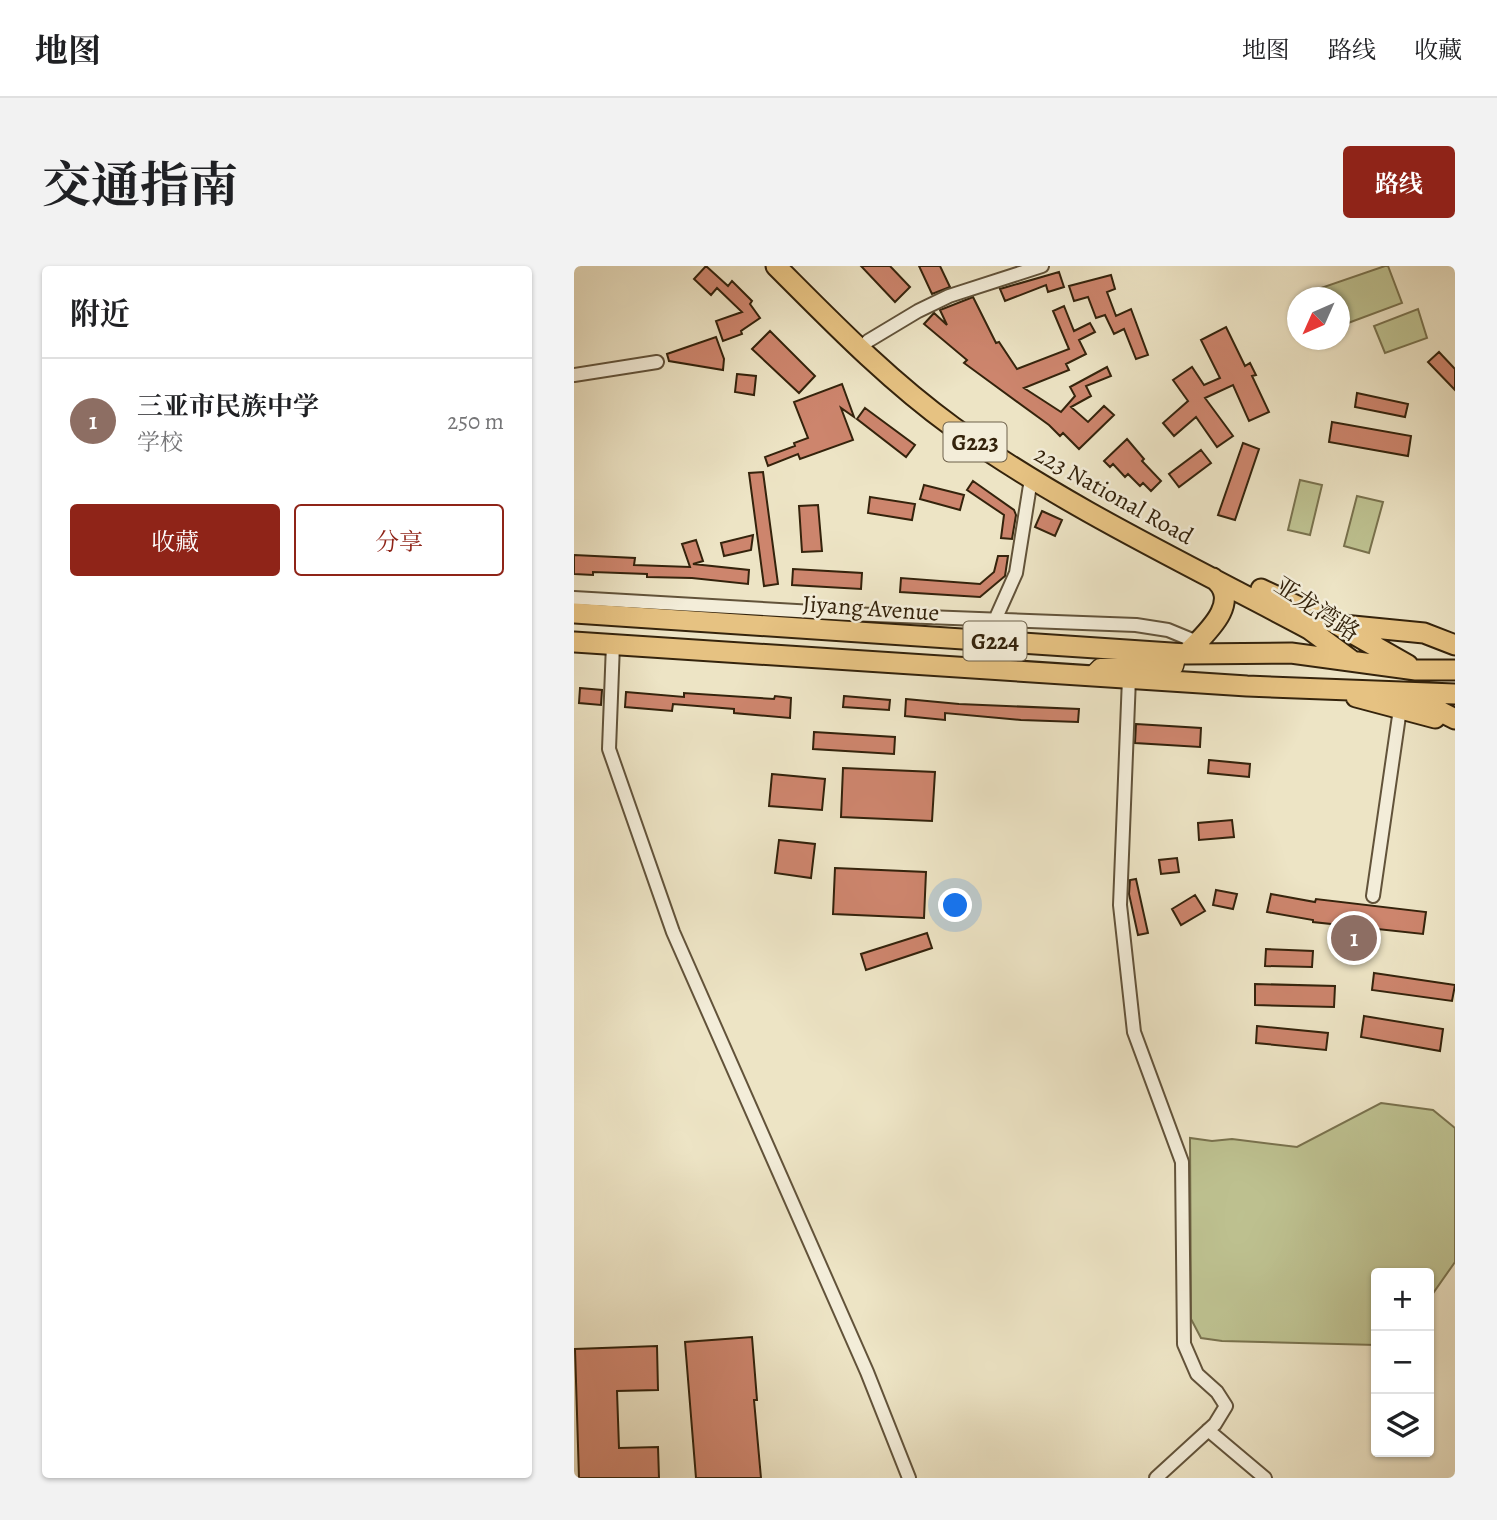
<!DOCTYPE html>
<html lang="zh">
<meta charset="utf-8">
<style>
:root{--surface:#fff;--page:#f2f2f2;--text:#202124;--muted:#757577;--line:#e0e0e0;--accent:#8f2418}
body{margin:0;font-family:Alegreya,"Noto Serif SC",serif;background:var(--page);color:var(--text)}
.controls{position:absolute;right:21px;bottom:21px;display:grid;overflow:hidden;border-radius:7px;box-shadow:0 2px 5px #0004}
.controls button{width:63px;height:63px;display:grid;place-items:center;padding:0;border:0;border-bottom:2px solid var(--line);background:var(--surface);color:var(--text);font:35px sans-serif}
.compass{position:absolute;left:713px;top:21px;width:63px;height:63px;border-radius:50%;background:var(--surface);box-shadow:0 2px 5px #0004;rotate:225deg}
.you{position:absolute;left:382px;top:640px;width:24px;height:24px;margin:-18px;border:5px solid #fff;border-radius:50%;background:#1a73e8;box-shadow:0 0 0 10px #1a73e833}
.badge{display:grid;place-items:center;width:46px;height:46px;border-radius:50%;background:var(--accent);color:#fff;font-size:23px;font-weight:700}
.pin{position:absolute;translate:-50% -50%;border:4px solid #fff;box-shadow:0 2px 7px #0006}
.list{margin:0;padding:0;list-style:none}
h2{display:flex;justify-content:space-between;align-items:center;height:91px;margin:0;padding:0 28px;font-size:30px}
h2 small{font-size:23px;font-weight:400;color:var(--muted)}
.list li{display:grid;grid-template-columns:46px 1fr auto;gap:21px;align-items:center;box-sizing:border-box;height:126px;padding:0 28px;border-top:2px solid var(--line)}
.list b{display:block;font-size:26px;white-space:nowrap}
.list p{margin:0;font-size:23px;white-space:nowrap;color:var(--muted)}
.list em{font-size:23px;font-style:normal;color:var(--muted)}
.actions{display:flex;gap:14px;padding:21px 28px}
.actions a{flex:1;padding:16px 0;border:2px solid var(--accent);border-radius:7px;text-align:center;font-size:24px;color:var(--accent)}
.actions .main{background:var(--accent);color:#fff}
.icon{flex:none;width:38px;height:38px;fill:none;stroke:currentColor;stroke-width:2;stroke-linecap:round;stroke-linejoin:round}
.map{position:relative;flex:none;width:881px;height:1212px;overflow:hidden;border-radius:7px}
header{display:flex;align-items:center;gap:42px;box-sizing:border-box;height:98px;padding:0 35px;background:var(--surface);border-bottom:2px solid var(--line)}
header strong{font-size:33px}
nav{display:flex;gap:38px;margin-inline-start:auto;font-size:24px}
.intro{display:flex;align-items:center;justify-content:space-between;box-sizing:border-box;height:168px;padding:0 42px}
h1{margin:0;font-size:49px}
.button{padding:18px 32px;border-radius:7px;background:var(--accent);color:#fff;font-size:24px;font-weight:700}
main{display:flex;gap:42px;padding:0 42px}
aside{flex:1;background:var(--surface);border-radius:7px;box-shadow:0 2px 5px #0004}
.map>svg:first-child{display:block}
.green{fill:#bec291;stroke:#79724e;stroke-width:2}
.building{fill:#cd856d;stroke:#34230c;stroke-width:2}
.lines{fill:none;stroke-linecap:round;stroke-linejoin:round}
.minor-casing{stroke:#62533a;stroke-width:16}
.major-casing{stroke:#34230c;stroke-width:19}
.highway-casing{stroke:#34230c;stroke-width:23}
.minor{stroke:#f3edd9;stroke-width:12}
.major{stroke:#e6c282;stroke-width:16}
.highway{stroke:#e6c282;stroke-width:19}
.labels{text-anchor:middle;stroke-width:5;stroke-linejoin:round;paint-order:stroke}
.shield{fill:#f3edd9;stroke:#6d604a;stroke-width:2}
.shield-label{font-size:23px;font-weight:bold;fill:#34230c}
.street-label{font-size:24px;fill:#34230c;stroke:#f3edd9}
</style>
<header>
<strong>地图</strong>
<nav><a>地图</a><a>路线</a><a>收藏</a></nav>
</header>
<div class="intro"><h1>交通指南</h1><a class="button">路线</a></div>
<main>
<aside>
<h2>附近<small></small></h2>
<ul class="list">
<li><span class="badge" style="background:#8d6e63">1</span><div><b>三亚市民族中学</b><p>学校</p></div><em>250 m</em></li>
</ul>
<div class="actions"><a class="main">收藏</a><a>分享</a></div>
</aside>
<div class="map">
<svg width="881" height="1212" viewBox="0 0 881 1212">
<rect width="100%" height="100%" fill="#ede4c5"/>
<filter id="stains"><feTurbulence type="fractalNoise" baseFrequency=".00286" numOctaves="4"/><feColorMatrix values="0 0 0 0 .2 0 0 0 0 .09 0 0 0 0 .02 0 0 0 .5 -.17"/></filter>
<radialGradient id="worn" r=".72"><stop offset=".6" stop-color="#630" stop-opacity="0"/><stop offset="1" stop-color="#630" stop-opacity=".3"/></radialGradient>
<path class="green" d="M 811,0 L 814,0 L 828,37 L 766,60 L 766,32 L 744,31 L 741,24 Z
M 844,43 L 853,72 L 811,87 L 800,60 Z
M 726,214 L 748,219 L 736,269 L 714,264 Z
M 783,230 L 809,236 L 795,287 L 770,280 Z
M 807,837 L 859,844 L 881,862 L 881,996 L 855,1033 L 855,1007 L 802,1007 L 802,1079 L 648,1075 L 627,1072 L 617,1053 L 616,872 L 638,875 L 658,873 L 723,881 Z"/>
<path class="building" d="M 132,0 L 154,20 L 158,15 L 178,35 L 176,38 L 186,52 L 167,65 L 168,68 L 149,75 L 142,55 L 168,46 L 143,22 L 137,29 L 120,13 Z
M 287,0 L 316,0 L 336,21 L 321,36 Z
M 345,0 L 366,0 L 376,21 L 358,28 Z
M 485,6 L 490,21 L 474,26 L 472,19 L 431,35 L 426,23 Z
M 537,9 L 541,23 L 533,26 L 542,50 L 557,43 L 574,89 L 562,93 L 550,63 L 540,68 L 531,49 L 522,52 L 514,31 L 500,35 L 495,20 Z
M 399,31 L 422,77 L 425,76 L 443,103 L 495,83 L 479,45 L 490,40 L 500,65 L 516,57 L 521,66 L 505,74 L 512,88 L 492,98 L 495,104 L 450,122 L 487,146 L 501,130 L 496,121 L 533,101 L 537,110 L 512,120 L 517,130 L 497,141 L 514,156 L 530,140 L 540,149 L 505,183 L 489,167 L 486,170 L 475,159 L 390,97 L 393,94 L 350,58 L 360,47 L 373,59 L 366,44 Z
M 652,61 L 671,100 L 676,97 L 682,109 L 678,110 L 695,146 L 675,155 L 659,119 L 631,132 L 659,170 L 643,181 L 622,151 L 600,170 L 589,157 L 614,135 L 599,114 L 618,101 L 630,119 L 646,112 L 627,74 Z
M 196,65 L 241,110 L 225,127 L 178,83 Z
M 142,71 L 150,93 L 149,104 L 95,95 L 93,88 Z
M 865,86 L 881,103 L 881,124 L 854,96 Z
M 163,108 L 182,110 L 180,129 L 161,126 Z
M 268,118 L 280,151 L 267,142 L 279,174 L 226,193 L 224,188 L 194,200 L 191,191 L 221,180 L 220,177 L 234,172 L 220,136 Z
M 783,127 L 834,138 L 831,151 L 781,141 Z
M 291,142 L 341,179 L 332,191 L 283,153 Z
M 758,156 L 837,170 L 834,190 L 755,176 Z
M 553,173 L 570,193 L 568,195 L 587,215 L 577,225 L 569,217 L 566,220 L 554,208 L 551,211 L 539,198 L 536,201 L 530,195 Z
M 669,177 L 685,183 L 661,254 L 644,249 Z
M 627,184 L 637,197 L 605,221 L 595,208 Z
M 189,206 L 204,318 L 190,320 L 175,207 Z
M 399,215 L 440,244 L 442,249 L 438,273 L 427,272 L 430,249 L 393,224 Z
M 350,219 L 390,229 L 386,244 L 346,233 Z
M 296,231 L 341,238 L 338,254 L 294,247 Z
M 244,239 L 248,285 L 228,286 L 225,240 Z
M 468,245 L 488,254 L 481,270 L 461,261 Z
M 179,269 L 177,284 L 150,290 L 147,277 Z
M 122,274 L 129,295 L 119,298 L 175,304 L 174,318 L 118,312 L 73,311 L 73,308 L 19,306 L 19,309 L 0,308 L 0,289 L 61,292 L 60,299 L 116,301 L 108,278 Z
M 424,290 L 434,290 L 431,310 L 406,331 L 326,326 L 327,312 L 406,318 L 420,306 Z
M 219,303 L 288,307 L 287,323 L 218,319 Z
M 6,422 L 28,424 L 27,439 L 5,437 Z
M 52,426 L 110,431 L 110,427 L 200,433 L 201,430 L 217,432 L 216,452 L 160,447 L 160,443 L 99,438 L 98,445 L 51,441 Z
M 270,430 L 316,434 L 315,444 L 269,441 Z
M 332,433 L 385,438 L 505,443 L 504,456 L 447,454 L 371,447 L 371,454 L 331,450 Z
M 562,458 L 627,462 L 626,481 L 561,477 Z
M 240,466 L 321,471 L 320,488 L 239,483 Z
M 635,494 L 676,498 L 675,511 L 634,507 Z
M 269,502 L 361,506 L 358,555 L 267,551 Z
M 198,508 L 251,513 L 248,544 L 195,540 Z
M 658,554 L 660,571 L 625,574 L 624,557 Z
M 205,574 L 241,578 L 237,612 L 201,607 Z
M 603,592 L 605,606 L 587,608 L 585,594 Z
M 261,602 L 352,606 L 350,652 L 259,648 Z
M 562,613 L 574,667 L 564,669 L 555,628 L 556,614 Z
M 642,624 L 663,628 L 659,643 L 639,639 Z
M 697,628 L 741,636 L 742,633 L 852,646 L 849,668 L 739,656 L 739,654 L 693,646 Z
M 621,629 L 631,645 L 607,659 L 598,643 Z
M 353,667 L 358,682 L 292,704 L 287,688 Z
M 692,683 L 739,685 L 738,701 L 691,700 Z
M 800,707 L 881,719 L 878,735 L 798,724 Z
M 681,718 L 761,720 L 760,741 L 681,739 Z
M 790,750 L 869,763 L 866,785 L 787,771 Z
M 683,760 L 754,767 L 752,784 L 682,777 Z
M 178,1071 L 183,1134 L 180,1134 L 187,1212 L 122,1212 L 111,1076 Z
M 83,1080 L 84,1124 L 43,1125 L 45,1182 L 84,1181 L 85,1212 L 5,1212 L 1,1083 Z"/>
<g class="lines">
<defs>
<path id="minor" d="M 294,75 L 344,45 L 375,30 L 468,0
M 0,109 L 83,96
M 0,332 L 275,348 L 562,359 L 594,364 L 628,378
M 421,354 L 442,307 L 457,213
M 39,378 L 35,483 L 99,666 L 293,1106 L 335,1212
M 555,412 L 546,639 L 560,766 L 608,896 L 610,1078 L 623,1108 L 643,1126 L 652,1140 L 641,1158 L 582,1212
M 799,630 L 826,443
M 634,1164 L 691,1212"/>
<path id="major" d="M 519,408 L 526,401 L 601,400 L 603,392 L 597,387"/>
<path id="highway" d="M 202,0 C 258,56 314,114 379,161 C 490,240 615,299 735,363 L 777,394
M 687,323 L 762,358 L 834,399
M 0,347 L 612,388 L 717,387 L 842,404 L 881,404
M 769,359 L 850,367 L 881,379
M 0,376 L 673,420 L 881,428
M 612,388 C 630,369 670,336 639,312
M 832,428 L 881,453
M 782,431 L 861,452"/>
</defs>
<use href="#minor" class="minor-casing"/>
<use href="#major" class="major-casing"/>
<use href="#highway" class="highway-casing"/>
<use href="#minor" class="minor"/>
<use href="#major" class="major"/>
<use href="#highway" class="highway"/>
</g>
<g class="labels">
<g class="shield">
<rect x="369.5" y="156.5" width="63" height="39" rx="5"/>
<rect x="389.5" y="355.5" width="63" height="39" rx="5"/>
</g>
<g class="shield-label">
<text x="401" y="184">G223</text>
<text x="421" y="383">G224</text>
</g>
<g class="street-label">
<text transform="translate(540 229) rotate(29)" y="8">223 National Road</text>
<text transform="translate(297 342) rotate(4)" y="8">Jiyang Avenue</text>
<text transform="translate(743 343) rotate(33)" y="8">亚龙湾路</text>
</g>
</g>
<rect width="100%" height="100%" filter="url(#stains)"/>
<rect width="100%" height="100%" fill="url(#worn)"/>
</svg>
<div class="controls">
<button>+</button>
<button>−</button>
<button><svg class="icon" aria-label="layers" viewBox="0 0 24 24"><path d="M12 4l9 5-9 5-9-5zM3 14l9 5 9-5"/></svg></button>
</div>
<svg class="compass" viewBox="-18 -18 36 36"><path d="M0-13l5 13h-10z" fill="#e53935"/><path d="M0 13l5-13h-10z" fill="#757577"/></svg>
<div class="you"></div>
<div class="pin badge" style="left:780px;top:672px;background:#8d6e63">1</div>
</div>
</main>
